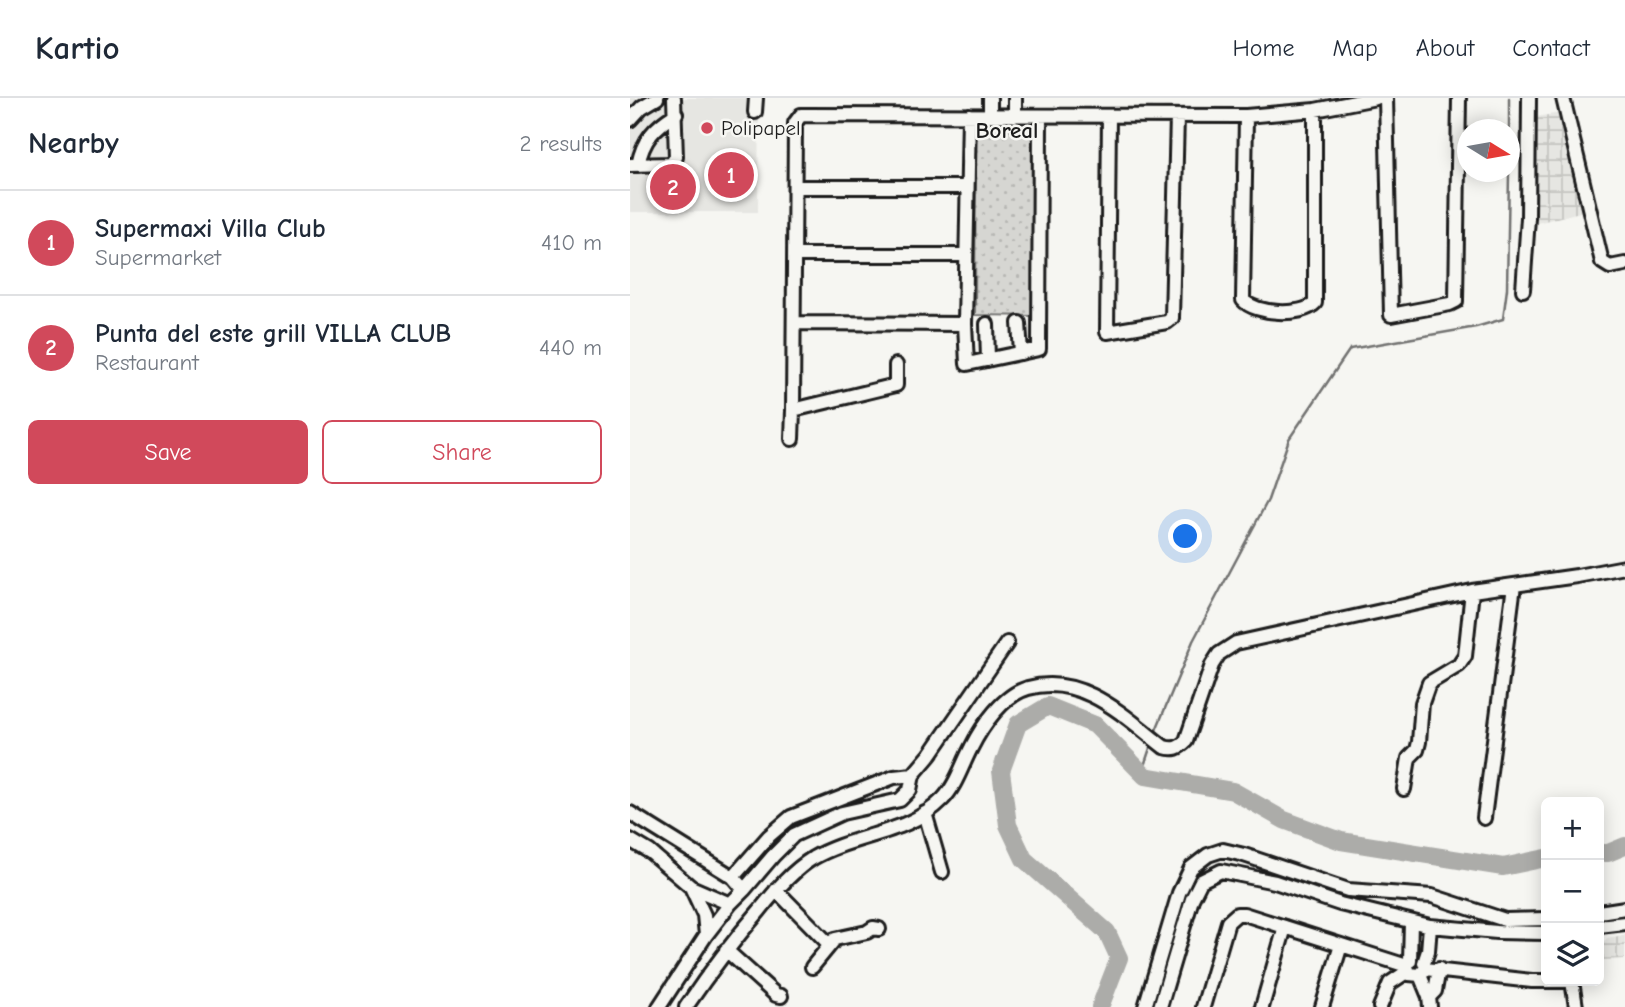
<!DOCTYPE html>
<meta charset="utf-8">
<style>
:root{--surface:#fff;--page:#f2f2f3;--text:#1f2937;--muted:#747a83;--line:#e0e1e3;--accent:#d1495b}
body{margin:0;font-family:"Comic Neue",sans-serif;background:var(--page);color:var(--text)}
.controls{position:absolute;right:21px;bottom:21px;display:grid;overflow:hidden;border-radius:10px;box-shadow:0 4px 18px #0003}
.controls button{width:63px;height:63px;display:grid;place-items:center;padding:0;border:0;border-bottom:2px solid var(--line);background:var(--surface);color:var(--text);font:35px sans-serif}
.compass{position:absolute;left:827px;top:21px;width:63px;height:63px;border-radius:50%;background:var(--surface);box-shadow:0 4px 18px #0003;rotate:101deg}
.you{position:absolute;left:556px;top:439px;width:24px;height:24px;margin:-18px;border:5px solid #fff;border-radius:50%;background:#1a73e8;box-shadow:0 0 0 10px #1a73e833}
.badge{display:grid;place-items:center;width:46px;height:46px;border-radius:50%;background:var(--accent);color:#fff;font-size:23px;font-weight:700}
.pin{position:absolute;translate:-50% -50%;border:4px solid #fff;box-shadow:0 2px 7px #0006}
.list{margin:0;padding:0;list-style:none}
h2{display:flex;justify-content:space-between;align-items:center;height:91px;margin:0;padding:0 28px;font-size:30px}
h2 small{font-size:23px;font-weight:400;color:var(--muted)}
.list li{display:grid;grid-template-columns:46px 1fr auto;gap:21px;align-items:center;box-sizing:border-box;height:105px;padding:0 28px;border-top:2px solid var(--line)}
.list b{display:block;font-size:26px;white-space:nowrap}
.list p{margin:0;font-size:23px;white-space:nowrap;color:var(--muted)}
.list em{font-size:23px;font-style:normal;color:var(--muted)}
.actions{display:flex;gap:14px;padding:21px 28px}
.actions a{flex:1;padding:16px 0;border:2px solid var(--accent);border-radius:10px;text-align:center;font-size:24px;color:var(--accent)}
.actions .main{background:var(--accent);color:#fff}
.icon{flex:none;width:38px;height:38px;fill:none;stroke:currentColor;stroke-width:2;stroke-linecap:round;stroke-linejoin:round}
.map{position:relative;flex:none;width:995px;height:909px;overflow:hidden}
header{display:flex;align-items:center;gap:42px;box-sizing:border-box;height:98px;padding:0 35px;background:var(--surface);border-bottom:2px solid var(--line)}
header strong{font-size:33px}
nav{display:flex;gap:38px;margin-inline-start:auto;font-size:24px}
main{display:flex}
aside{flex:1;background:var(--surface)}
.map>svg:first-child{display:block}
.built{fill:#e6e6e2}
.industrial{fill:url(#industrial-grid)}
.green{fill:url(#green-dots);stroke:#797977;stroke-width:2}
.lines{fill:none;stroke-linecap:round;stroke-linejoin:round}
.stream{stroke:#727271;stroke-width:2.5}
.river{stroke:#acaca9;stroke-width:18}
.minor-casing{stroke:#1c1c1c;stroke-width:18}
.minor{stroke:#f6f6f2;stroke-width:12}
.poi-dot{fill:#d1495b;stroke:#f6f6f2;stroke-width:2.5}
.labels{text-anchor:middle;stroke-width:5;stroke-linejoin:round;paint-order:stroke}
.poi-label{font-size:21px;fill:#1c1c1c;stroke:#f6f6f2;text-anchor:start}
.neighbourhood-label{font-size:23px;font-weight:bold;fill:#1c1c1c;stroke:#f6f6f2}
</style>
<header>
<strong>Kartio</strong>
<nav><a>Home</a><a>Map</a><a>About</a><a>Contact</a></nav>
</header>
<main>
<aside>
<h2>Nearby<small>2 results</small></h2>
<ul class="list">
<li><span class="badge">1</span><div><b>Supermaxi Villa Club</b><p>Supermarket</p></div><em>410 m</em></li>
<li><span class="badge">2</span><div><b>Punta del este grill VILLA CLUB</b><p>Restaurant</p></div><em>440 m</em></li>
</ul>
<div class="actions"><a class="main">Save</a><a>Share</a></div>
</aside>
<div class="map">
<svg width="995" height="909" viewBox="0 0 995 909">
<defs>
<pattern id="industrial-grid" width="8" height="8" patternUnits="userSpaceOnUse" patternTransform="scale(1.75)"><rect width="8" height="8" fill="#e6e6e2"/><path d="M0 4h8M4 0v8" fill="none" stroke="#c5c5c1"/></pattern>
<pattern id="green-dots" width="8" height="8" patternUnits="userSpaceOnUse" patternTransform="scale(1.75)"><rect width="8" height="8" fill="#d6d6d2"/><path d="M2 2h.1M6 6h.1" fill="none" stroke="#b7b7b4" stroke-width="1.8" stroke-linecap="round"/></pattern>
</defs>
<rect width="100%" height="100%" fill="#f6f6f2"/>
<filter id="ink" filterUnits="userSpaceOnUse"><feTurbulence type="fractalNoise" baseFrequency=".0143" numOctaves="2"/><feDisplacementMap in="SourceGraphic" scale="14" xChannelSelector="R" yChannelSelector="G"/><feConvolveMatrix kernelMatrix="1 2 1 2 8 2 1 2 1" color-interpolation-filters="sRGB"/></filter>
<g filter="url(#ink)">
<path class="built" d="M 0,0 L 129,0 L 128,114 L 0,114 Z"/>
<path class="industrial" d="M 930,15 L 954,113 L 907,125 L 903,109 L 906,19 Z
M 995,837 L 995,861 L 969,862 L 969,849 L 977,840 Z"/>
<path class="green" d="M 346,32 L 406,32 L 404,218 L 345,217 Z"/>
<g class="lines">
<path class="stream" d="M 879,0 L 879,32
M 524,637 L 563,543 L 638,402 L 659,341 L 720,251 L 846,229 L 873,221 L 877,191 L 879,74
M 512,674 L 522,644"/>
<path class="river" d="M 969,755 L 978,755 L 995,748
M 470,909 L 489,860 L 477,834 L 394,761 L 378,727 L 371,673 L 388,626 L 418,608 L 465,627 L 515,678 L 603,693 L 654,722 L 711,743 L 873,769 L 916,760"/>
<defs>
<path id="minor" d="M 385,0 L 385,18
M 756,0 L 761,217 L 820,206 L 826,203 L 829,0
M 933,0 L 972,164 L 980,169 L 995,166
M 125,14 L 126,0
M 339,17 L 335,226 L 337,266 L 409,251 L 410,18
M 360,17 L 360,0
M 479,18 L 477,234 L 537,224 L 542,220 L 547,18
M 616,18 L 613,202 C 625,216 672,219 685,205 L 685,12
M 0,22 L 12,9 L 27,0
M 0,67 L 41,66 L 46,59 L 44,0
M 8,67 C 13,41 25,29 46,16
M 165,89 L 337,89
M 165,157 L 336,157
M 893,192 L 898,120 L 899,0
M 164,225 L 335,226
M 389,225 L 391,255
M 357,226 L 358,262
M 163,312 L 165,25 L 171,17 L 616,18 L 685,12 L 746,0
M 162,341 L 163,312 L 266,287 L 266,267
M 774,691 L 779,660 L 787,652 L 789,644 L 792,605 L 799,585 L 829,567 L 835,558 L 842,493
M 0,715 L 103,779 L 114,792 L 100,806 L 61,789 L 20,754 L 0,742
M 295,715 L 312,774
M 854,720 L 884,487
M 103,779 L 139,738 L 161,719 L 264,679 L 283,677
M 61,789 L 74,817 L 76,837
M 114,792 L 143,758 L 164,737 L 212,715 L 270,702 L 280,692 L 283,677 L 300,657 L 377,545
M 146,792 L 199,846
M 969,814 L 995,810
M 969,828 L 995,825
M 96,852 L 146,897 L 151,898
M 780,863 L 781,824
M 794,865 L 798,853 L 800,828
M 182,869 L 205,841 L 237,834 L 243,830 L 249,831
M 795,871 L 902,883 L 939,883
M 790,877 L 799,899 L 800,909
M 942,883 L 946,909
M 799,899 L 805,893 L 809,871
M 29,909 L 76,837 L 100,806
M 56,909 C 79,875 103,843 130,812 C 145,793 162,773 183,760 C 224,736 278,737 313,701 C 326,688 332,667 341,650 C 352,628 373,597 398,590 C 452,575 495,619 534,649 C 544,652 549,650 556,643 L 582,567 L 589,556 L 606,545 L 842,493 L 947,478 L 995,469
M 515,909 L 549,795 L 561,770 L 578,757 L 593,752 L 614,757 L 718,792 L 802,798 L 875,822 L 916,821
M 530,909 L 562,801 L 571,783 L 591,773 L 645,784 L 710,806 L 800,828 L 867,834 L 916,835
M 573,909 L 598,824 L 607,816 L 614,816 L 777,868 L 779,876 L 790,877 L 795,871
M 632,909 L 655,829
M 692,909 L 711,847
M 750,909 L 760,885 L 778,873"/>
</defs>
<use href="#minor" class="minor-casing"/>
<use href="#minor" class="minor"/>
</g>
</g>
<circle class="poi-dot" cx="77" cy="30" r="7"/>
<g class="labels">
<g class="poi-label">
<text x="91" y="37">Polipapel</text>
</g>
<g class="neighbourhood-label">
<text x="377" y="40">Boreal</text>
</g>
</g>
</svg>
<div class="controls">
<button>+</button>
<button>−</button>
<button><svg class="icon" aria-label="layers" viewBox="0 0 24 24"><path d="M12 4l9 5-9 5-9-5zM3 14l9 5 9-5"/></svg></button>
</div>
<svg class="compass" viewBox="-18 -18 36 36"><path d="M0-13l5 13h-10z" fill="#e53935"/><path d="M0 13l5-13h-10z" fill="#747a83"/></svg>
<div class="you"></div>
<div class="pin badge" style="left:101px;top:77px">1</div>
<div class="pin badge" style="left:43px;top:89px">2</div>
</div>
</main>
